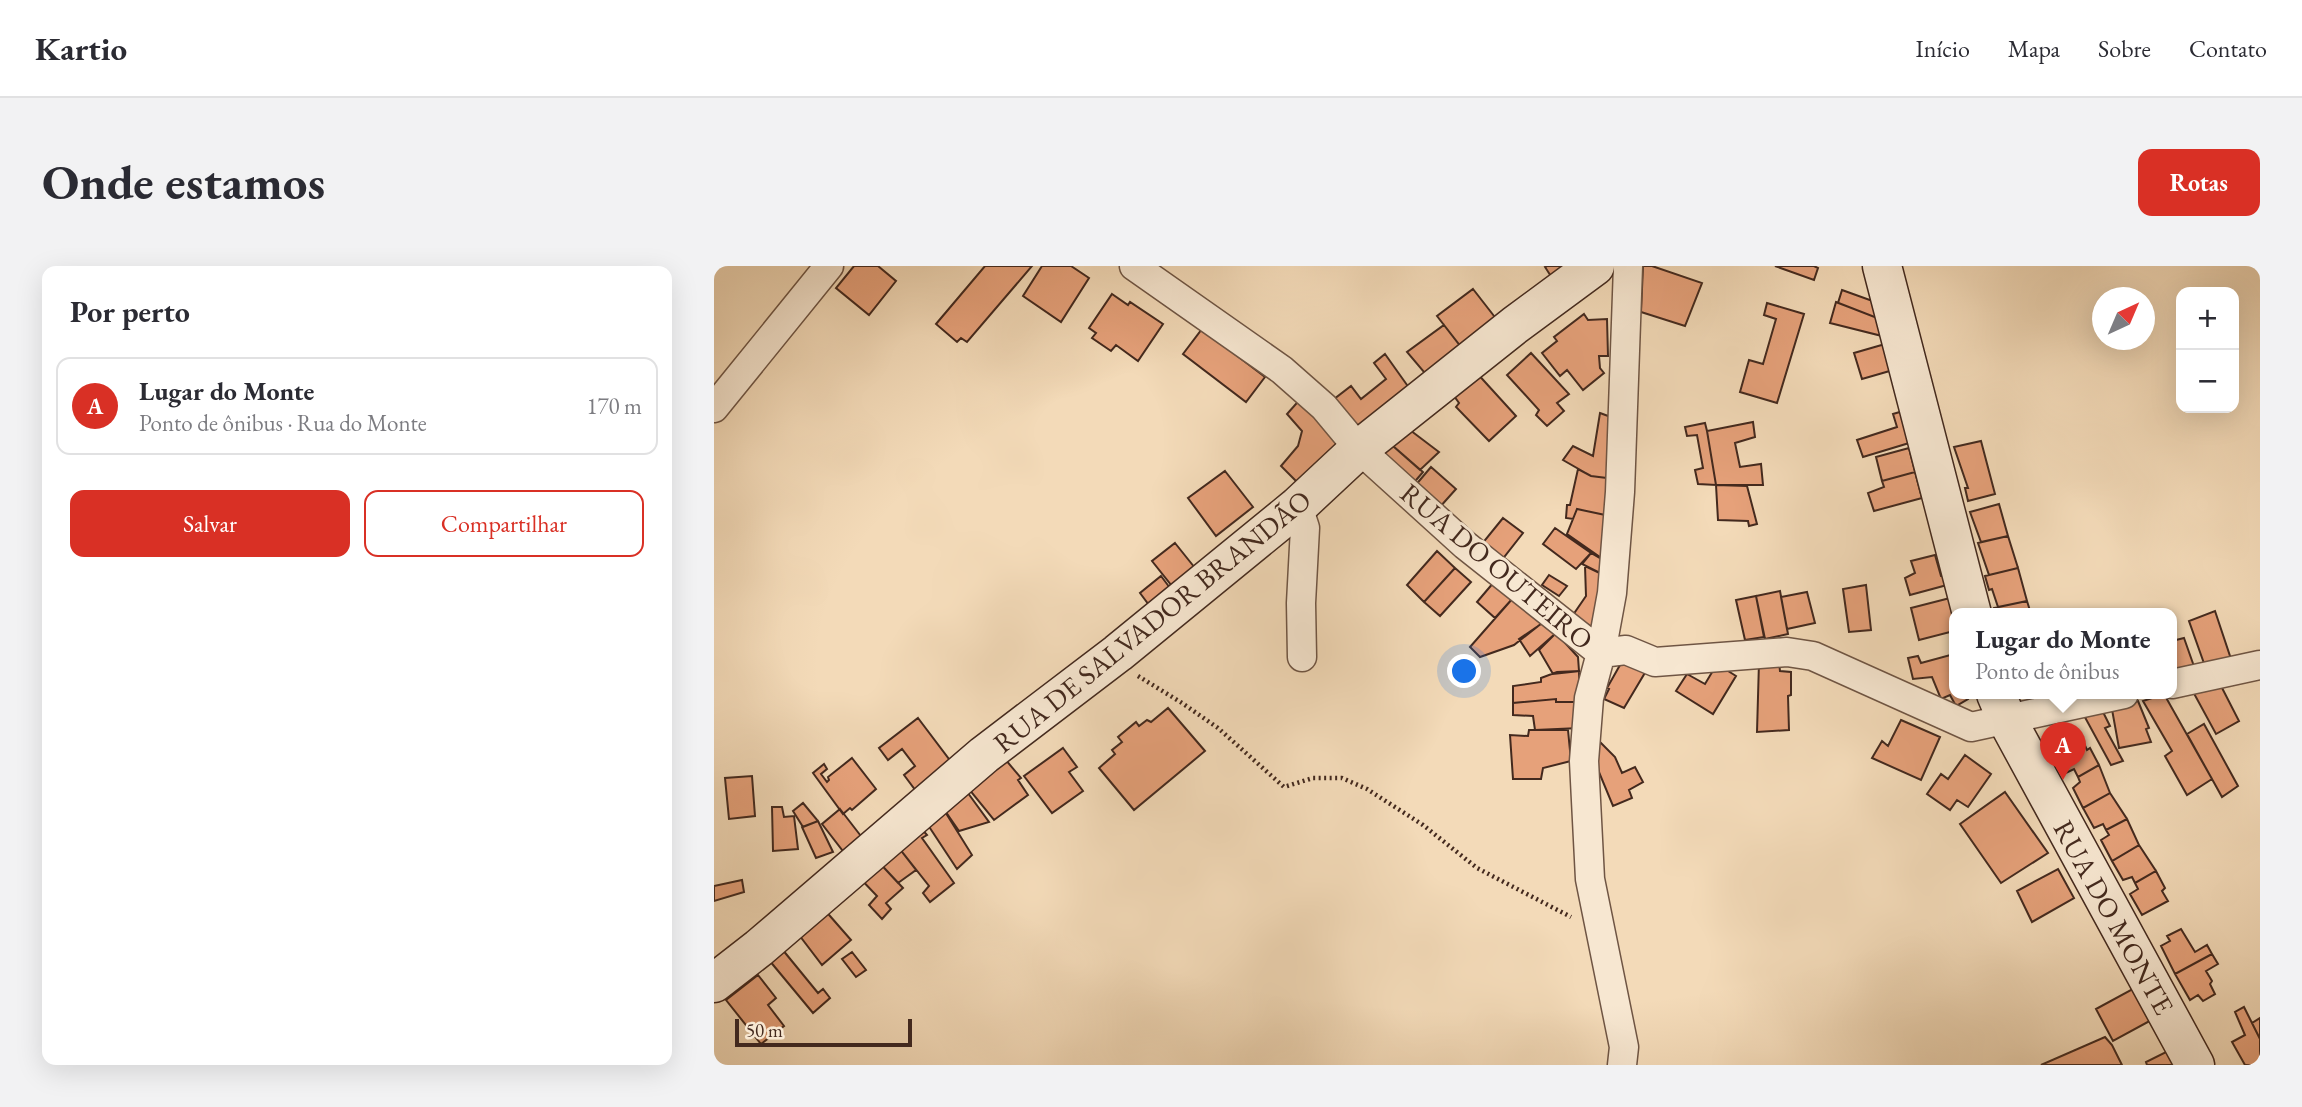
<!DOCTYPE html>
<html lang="pt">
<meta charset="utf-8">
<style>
:root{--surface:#fff;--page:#f2f2f3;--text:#2b2b33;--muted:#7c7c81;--line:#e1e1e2;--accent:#d93025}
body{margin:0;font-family:"EB Garamond",serif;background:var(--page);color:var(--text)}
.controls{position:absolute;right:21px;top:21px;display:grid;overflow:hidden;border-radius:14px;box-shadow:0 7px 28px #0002}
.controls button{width:63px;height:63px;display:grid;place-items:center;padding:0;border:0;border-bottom:2px solid var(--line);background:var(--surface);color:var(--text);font:35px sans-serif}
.compass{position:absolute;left:1378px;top:21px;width:63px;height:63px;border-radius:50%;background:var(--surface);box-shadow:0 7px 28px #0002;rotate:44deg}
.scale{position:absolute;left:21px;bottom:18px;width:177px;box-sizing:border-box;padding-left:7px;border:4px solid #43291e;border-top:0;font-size:19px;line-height:24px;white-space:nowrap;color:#43291e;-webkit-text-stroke:5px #f7e7d1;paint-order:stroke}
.you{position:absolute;left:751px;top:406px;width:24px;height:24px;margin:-18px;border:5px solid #fff;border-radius:50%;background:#1a73e8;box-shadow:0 0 0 10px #1a73e833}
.badge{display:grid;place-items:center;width:46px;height:46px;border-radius:50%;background:var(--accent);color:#fff;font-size:23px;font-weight:700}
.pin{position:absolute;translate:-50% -58px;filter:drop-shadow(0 2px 4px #0008)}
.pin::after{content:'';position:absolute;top:37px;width:24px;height:21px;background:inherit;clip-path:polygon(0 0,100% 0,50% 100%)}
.popup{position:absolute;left:1235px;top:342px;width:228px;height:91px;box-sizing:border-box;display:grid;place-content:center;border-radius:14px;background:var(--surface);filter:drop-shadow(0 2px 5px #0005);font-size:23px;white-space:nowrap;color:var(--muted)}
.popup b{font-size:26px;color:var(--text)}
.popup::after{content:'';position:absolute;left:50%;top:100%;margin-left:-14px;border:14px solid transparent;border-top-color:var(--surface)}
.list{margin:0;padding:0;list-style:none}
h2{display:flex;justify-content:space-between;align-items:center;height:91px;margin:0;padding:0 28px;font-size:30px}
h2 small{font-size:23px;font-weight:400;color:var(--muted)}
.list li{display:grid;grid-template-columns:46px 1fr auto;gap:21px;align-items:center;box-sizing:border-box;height:98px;margin:0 14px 14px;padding:0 14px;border:2px solid var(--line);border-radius:14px}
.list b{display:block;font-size:26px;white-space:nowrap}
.list p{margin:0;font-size:23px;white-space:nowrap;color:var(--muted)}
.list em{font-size:23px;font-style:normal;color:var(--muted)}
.actions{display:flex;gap:14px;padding:21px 28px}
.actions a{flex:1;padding:16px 0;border:2px solid var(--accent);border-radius:14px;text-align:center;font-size:24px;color:var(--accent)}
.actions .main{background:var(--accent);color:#fff}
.map{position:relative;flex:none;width:1546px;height:799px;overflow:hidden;border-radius:14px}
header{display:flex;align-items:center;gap:42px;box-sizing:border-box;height:98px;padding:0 35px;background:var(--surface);border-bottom:2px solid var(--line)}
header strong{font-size:33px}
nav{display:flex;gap:38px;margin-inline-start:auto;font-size:24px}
.intro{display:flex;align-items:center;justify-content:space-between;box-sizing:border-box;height:168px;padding:0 42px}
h1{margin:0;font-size:49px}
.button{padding:18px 32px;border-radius:14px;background:var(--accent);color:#fff;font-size:24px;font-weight:700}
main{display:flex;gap:42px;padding:0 42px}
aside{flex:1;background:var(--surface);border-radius:14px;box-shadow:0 7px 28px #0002}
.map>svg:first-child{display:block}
.building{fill:#e6a17a;stroke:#43291e;stroke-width:2}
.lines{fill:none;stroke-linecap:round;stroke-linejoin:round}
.street-casing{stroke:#6f5544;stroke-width:31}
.secondary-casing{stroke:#43291e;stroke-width:41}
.path{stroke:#43291e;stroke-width:4.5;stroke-dasharray:2 3.5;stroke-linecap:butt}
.street{stroke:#f7e7d1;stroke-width:28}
.secondary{stroke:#f7e7d1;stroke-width:38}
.labels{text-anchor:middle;stroke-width:6;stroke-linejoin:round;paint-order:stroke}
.street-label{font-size:28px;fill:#43291e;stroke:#f7e7d1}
</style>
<header>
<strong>Kartio</strong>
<nav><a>Início</a><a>Mapa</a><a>Sobre</a><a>Contato</a></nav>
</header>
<div class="intro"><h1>Onde estamos</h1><a class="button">Rotas</a></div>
<main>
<aside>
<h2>Por perto<small></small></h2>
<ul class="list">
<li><span class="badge">A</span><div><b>Lugar do Monte</b><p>Ponto de ônibus · Rua do Monte</p></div><em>170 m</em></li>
</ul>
<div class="actions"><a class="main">Salvar</a><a>Compartilhar</a></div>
</aside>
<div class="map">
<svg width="1546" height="799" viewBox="0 0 1546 799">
<rect width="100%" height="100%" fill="#f3dab8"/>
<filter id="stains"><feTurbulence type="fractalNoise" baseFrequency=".00286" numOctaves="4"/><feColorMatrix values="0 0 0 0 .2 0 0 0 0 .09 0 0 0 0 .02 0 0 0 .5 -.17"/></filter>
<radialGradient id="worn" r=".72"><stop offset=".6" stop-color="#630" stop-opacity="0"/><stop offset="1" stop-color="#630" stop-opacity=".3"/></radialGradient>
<path class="building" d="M 140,0 L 164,0 L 182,15 L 155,49 L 122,22 Z
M 271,0 L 318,0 L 253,76 L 247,72 L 243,76 L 222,58 Z
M 328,0 L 357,0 L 375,12 L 347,56 L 309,30 Z
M 833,0 L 855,0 L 840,15 L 831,1 Z
M 929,0 L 938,0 L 988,17 L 971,60 L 927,46 Z
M 1061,0 L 1100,0 L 1104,2 L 1100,14 Z
M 759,23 L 787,59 L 751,86 L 723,50 Z
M 1128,24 L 1167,38 L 1171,55 L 1124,37 Z
M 398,28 L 414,39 L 416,36 L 449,58 L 424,95 L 402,79 L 397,85 L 378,72 L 382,67 L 375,62 Z
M 1122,36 L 1171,55 L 1176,72 L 1116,57 Z
M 1053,37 L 1090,48 L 1063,137 L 1026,126 L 1035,94 L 1049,98 L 1062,53 L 1050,49 Z
M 870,48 L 874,54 L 893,53 L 894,90 L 885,90 L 886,102 L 890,107 L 869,124 L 853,104 L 846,110 L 828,87 L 843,75 L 840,71 Z
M 730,59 L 751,86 L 715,112 L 693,86 Z
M 488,63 L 551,111 L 532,136 L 469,88 Z
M 1178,76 L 1186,102 L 1148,113 L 1140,87 Z
M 817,87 L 855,128 L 843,137 L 850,145 L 833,160 L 822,149 L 825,144 L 793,109 Z
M 671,88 L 698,126 L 643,171 L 615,137 L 637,120 L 647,133 L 672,113 L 660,97 Z
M 761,105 L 802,150 L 775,175 L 742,141 L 745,137 L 735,123 Z
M 589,130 L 633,180 L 588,221 L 567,200 L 584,180 L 588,165 L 573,148 Z
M 1196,143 L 1205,174 L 1149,191 L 1143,174 L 1183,161 L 1179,148 Z
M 886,147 L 905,154 L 901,213 L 877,210 L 849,194 L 859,180 L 879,190 Z
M 1039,156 L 1041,171 L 1021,177 L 1026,201 L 1047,198 L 1049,219 L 1002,219 L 993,165 Z
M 991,157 L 993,165 L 1002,219 L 984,218 L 981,204 L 989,202 L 983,169 L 973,170 L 971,161 Z
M 688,158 L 725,186 L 706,204 L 671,173 Z
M 671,173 L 709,206 L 697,220 L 656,188 Z
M 1267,175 L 1281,228 L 1254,235 L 1251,222 L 1254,222 L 1240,181 Z
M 1195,182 L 1201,206 L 1168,215 L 1162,191 Z
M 717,201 L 742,223 L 725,242 L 700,221 Z
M 864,203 L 877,210 L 901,213 L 896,250 L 863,243 L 859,253 L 852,252 L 853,239 L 856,239 Z
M 511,205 L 539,241 L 502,270 L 474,232 Z
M 1201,206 L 1208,232 L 1160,245 L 1154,227 L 1170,221 L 1168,215 Z
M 1002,219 L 1033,220 L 1043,258 L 1035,260 L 1034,255 L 1004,254 Z
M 1285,238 L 1294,270 L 1267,276 L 1256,246 Z
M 863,243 L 896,250 L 896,298 L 853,268 Z
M 789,252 L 809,267 L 787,295 L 767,279 Z
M 841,262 L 877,287 L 862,303 L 829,278 Z
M 1294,270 L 1304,302 L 1275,309 L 1264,277 Z
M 461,277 L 485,307 L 462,325 L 438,295 Z
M 723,285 L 741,302 L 710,336 L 693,319 Z
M 877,287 L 896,298 L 894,311 L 868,298 Z
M 1221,289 L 1227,310 L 1230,310 L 1233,319 L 1196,329 L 1191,312 L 1201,307 L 1197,295 Z
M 871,300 L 894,311 L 879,362 L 859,349 L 872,330 Z
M 741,302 L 757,316 L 726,350 L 710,336 Z
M 1304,302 L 1313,335 L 1284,341 L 1278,323 L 1275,324 L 1271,310 Z
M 835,309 L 853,320 L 845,330 L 828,319 Z
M 447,310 L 459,326 L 438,343 L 426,327 Z
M 780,316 L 799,332 L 781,352 L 763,336 Z
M 1152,319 L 1157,364 L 1135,366 L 1129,323 Z
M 1066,325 L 1074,368 L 1051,373 L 1042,330 Z
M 1093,326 L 1101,357 L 1073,363 L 1067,331 Z
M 1042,330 L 1050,371 L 1031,374 L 1022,334 Z
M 799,332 L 828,357 L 800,379 L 766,391 L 756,381 Z
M 1236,332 L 1240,350 L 1240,365 L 1205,374 L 1197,342 Z
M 1313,335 L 1317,348 L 1281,348 L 1280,342 Z
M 1501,345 L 1519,399 L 1492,403 L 1475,355 Z
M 830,356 L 842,367 L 816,390 L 805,373 Z
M 842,367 L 864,391 L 865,405 L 839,408 L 825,384 Z
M 1470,372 L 1482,406 L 1458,412 L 1458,395 L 1460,394 L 1458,375 Z
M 1240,388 L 1240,428 L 1252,428 L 1254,433 L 1242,440 L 1236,429 L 1227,433 L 1218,411 L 1199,413 L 1194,392 L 1204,390 L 1207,397 Z
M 910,392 L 932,405 L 910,442 L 890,433 L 895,423 L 893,422 Z
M 1045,396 L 1065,396 L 1066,405 L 1077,406 L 1077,429 L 1074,430 L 1075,464 L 1043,466 Z
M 1003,398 L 1022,410 L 999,448 L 962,425 L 973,408 L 991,418 Z
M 865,405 L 866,436 L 842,436 L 842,433 L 799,437 L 799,420 L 827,416 L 827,412 L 843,406 Z
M 1505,416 L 1525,455 L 1502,468 L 1477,422 Z
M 1450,428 L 1498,513 L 1473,529 L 1451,490 L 1458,485 L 1429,435 Z
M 842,433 L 842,436 L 866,436 L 866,462 L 821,464 L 819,450 L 799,449 L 799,437 Z
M 1424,435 L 1435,462 L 1432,463 L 1437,476 L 1405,482 L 1397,438 Z
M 1386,440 L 1396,460 L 1391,462 L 1409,495 L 1397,499 L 1367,444 Z
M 454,442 L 491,485 L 420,544 L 385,502 L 401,488 L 398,484 L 408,476 L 404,471 L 422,456 L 425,460 L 433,454 L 437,456 Z
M 204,452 L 241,501 L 205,529 L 190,509 L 201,500 L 188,483 L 174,494 L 165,482 Z
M 1187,454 L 1226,471 L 1207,514 L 1158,492 L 1168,475 L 1174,480 Z
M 1490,458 L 1524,520 L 1508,531 L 1473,468 Z
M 1358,462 L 1362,468 L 1365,466 L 1373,484 L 1376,482 L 1385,499 L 1364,511 L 1360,503 L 1352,507 L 1343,489 L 1345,487 L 1342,480 L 1350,476 L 1346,468 Z
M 815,464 L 854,464 L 857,495 L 829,502 L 827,513 L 799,513 L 796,469 L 814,470 Z
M 882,472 L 901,491 L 908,507 L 921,501 L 929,516 L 915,524 L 918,532 L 899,540 L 882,499 Z
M 349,482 L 363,501 L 355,506 L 369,525 L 338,547 L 310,510 Z
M 1251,489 L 1277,508 L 1254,541 L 1243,534 L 1236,544 L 1213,528 L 1227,508 L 1234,513 Z
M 138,492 L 162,523 L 138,544 L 136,542 L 129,548 L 99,507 L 110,498 L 113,503 L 107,508 L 113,516 L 115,514 L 114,511 Z
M 291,493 L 307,512 L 304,514 L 314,529 L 280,554 L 254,522 Z
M 1385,499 L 1396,527 L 1369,542 L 1359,522 L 1366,516 L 1364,511 Z
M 38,510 L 41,550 L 15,553 L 11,512 Z
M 251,523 L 275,556 L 245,565 L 225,536 Z
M 1291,526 L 1334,587 L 1287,617 L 1246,558 Z
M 1396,527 L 1413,553 L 1392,564 L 1389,558 L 1380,562 L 1369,542 Z
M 225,536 L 258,589 L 243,603 L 208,550 Z
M 89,537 L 104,555 L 89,561 L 79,545 Z
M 58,541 L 68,541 L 70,551 L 80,550 L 84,583 L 59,585 Z
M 126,543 L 150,574 L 132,589 L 108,558 Z
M 1413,553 L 1425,579 L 1398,595 L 1387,574 L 1395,569 L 1392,564 Z
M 200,554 L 213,569 L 208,572 L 240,617 L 216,636 L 209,627 L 215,620 L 178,573 Z
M 104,555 L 119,586 L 102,592 L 88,561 Z
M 178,573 L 202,604 L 184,617 L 160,591 Z
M 1425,579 L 1442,605 L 1421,617 L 1418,611 L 1409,614 L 1398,595 Z
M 160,591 L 189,622 L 172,637 L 177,643 L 168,653 L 155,639 L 163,630 L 141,607 Z
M 1344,603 L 1360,632 L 1318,656 L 1303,625 Z
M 1442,605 L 1451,622 L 1448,625 L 1454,635 L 1428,649 L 1416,628 L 1424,623 L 1421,617 Z
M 28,614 L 30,626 L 0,635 L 0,620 Z
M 109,642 L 137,674 L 108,699 L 82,665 Z
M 1467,663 L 1481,686 L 1493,679 L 1498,688 L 1461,708 L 1447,680 L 1456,675 L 1453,670 Z
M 68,683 L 104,727 L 109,723 L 116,732 L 99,747 L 55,694 Z
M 138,686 L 152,704 L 142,711 L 128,693 Z
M 1498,688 L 1504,698 L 1492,705 L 1498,715 L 1496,718 L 1501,728 L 1489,735 L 1484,729 L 1476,734 L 1461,708 Z
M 44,709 L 62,732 L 54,739 L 70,760 L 47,778 L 12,734 Z
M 1426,719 L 1443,751 L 1399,775 L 1382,743 Z
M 1530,741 L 1546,773 L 1546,799 L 1531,799 L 1518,776 L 1531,769 L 1521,746 Z
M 1546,752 L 1546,773 L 1538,757 Z
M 1391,771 L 1398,779 L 1408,799 L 1327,799 Z
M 1458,783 L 1466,799 L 1433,799 L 1432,796 Z"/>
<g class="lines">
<defs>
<path id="street" d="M 420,0 L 568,104 L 610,141 L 645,183 L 751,279 L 887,387 L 912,384 L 941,396 L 1073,386 L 1099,390 L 1257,461 L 1410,428
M 0,142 L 115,0
M 584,240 L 591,262 L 587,337 L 588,391
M 1458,418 L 1546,399
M 908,799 L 910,781 L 876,613 L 870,495 L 875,432 L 887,387 L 898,327 L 906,226 L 914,0"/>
<path id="secondary" d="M 1168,0 L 1258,348
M 1282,428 L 1293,454 L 1481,799
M 0,717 L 45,682 L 270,489 L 404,387 L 584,240 L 645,183 L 801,59 L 881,0"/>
</defs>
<use href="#street" class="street-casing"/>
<use href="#secondary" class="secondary-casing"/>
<path class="path" d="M 424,410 L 468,437 L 504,462 L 570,521 L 599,512 L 628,512 L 653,523 L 709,559 L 763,602 L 857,651"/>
<use href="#street" class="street"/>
<use href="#secondary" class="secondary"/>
</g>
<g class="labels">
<g class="street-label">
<text transform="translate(783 300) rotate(40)" y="10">RUA DO OUTEIRO</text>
<text transform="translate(438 355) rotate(-39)" y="10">RUA DE SALVADOR BRANDÃO</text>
<text transform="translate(1400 651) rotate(61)" y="10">RUA DO MONTE</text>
</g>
</g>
<rect width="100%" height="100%" filter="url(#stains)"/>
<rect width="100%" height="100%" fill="url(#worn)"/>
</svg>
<div class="controls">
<button>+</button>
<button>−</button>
</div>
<svg class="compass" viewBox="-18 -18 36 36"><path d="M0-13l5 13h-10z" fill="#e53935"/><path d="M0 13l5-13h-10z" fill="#7c7c81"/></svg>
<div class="scale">50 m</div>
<div class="you"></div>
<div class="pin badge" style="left:1349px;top:514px">A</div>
<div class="popup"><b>Lugar do Monte</b>Ponto de ônibus</div>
</div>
</main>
